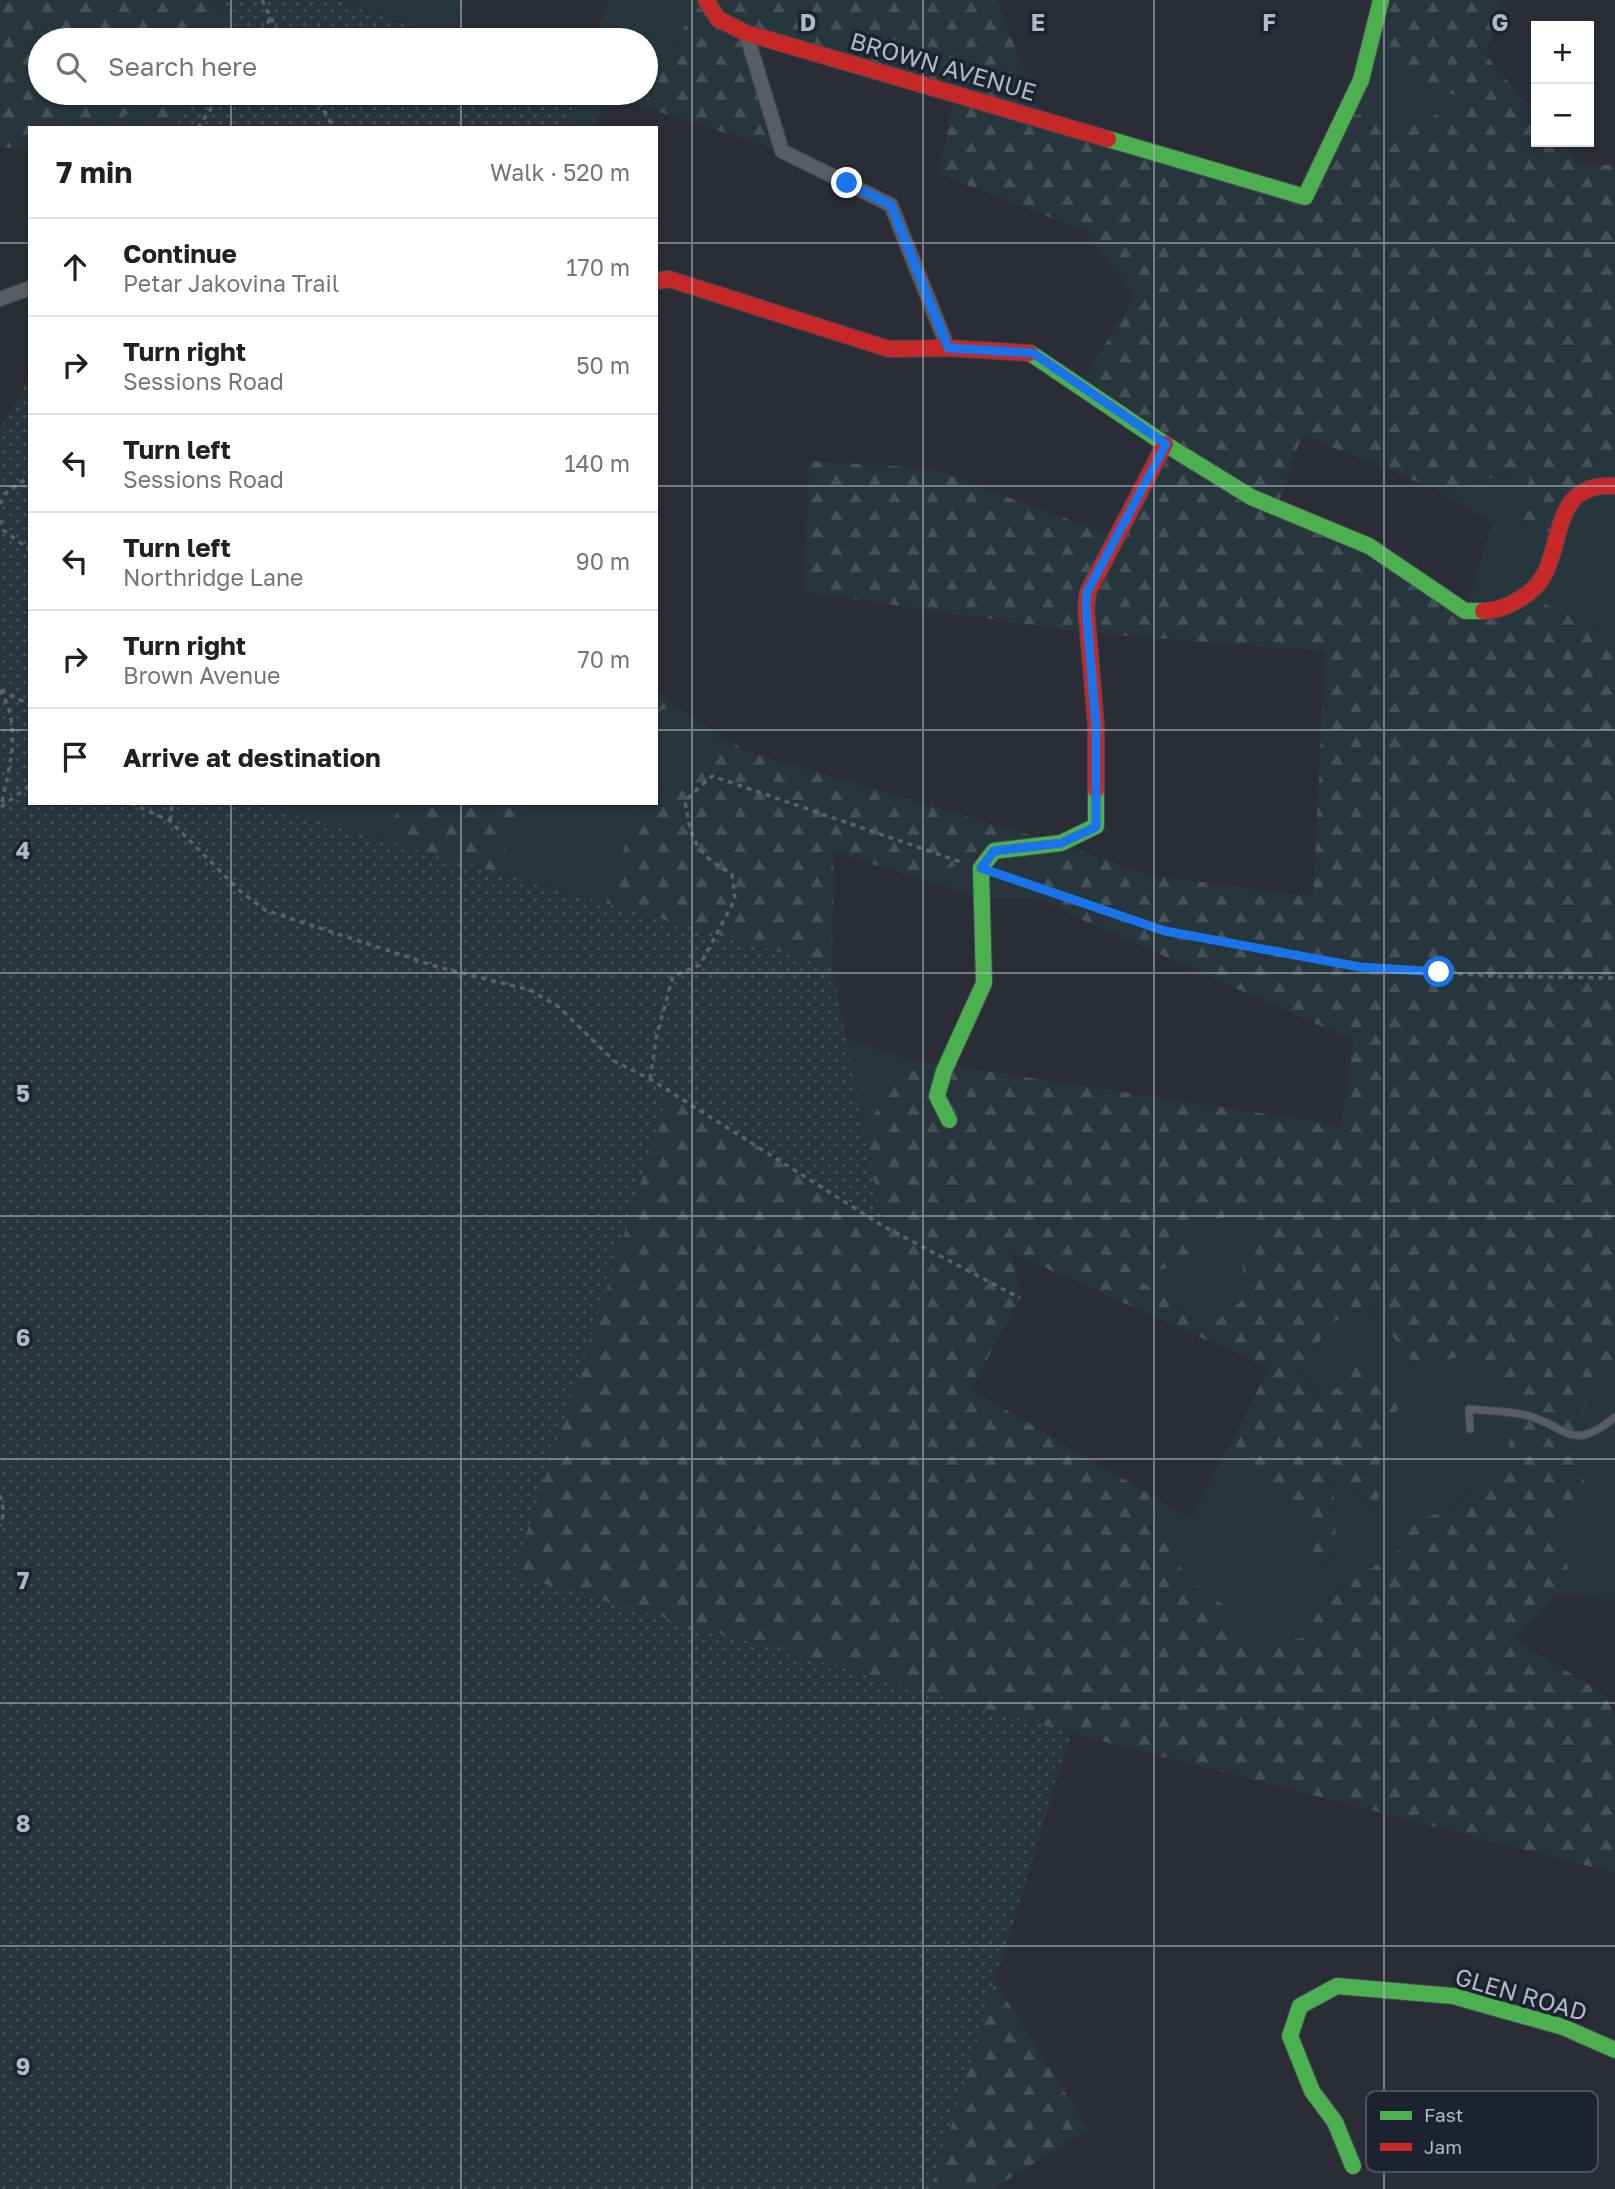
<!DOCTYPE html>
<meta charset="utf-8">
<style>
:root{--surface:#fff;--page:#f2f2f2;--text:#202124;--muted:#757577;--line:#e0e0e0}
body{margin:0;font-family:"Golos Text",sans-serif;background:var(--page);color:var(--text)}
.controls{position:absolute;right:21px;top:21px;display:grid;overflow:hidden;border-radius:0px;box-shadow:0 2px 5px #0004}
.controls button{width:63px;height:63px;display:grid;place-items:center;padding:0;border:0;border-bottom:2px solid var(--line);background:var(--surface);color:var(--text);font:35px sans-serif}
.stop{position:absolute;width:21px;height:21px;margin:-16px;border:5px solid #1a73e8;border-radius:50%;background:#fff}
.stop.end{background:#1a73e8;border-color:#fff;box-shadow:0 2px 7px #0008}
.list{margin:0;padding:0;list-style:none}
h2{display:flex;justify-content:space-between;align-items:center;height:91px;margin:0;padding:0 28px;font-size:30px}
h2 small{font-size:23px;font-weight:400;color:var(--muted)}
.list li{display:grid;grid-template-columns:46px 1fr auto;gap:21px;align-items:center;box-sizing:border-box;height:98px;padding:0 28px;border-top:2px solid var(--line)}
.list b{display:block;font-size:26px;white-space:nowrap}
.list p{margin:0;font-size:23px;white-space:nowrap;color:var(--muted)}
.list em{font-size:23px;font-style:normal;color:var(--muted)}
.icon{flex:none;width:38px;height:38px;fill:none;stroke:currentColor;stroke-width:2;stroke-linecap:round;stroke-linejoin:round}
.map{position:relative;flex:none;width:1615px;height:2189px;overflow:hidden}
.search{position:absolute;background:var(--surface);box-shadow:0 2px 5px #0004;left:28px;top:28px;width:630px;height:77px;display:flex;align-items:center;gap:18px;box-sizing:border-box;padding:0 24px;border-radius:38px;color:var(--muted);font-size:26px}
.panel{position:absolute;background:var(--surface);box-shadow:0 2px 5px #0004;left:28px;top:126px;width:630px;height:679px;border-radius:0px}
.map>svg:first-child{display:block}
.green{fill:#27363c}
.forest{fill:url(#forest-firs);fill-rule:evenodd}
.park{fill:url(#park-dots)}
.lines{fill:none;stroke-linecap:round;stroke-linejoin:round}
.lane-casing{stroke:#464850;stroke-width:9}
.street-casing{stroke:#464850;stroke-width:16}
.fast-casing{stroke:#464850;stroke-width:18}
.jam-casing{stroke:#464850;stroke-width:18}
.path{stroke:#5d6068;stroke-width:3.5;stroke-dasharray:5 5;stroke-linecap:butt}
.lane{stroke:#595c65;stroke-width:7}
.street{stroke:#595c65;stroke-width:14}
.fast{stroke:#4caf50;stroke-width:16}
.jam{stroke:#c62828;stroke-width:16}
.route{stroke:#1a73e8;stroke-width:9}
.grid{fill:none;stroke:#b3b8c7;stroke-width:2;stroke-opacity:0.55}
.labels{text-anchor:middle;stroke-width:7;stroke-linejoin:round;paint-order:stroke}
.street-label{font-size:24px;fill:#b3b8c7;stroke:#1d2231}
.key{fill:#1d2231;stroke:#4a4f5e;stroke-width:2}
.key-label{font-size:19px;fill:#b3b8c7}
.grid-label{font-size:23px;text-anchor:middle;font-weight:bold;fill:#b3b8c7;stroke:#1d2231;stroke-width:7;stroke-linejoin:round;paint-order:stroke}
</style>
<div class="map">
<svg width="1615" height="2189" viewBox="0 0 1615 2189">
<defs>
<pattern id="forest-firs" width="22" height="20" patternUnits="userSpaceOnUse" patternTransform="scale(1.75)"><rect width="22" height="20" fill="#27363c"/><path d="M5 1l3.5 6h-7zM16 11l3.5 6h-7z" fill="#445157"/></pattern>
<pattern id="park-dots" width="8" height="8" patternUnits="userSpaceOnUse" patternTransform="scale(1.75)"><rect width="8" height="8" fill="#27363c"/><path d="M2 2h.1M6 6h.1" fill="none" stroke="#445157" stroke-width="1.8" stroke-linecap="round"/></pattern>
</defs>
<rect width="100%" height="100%" fill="#2a2d36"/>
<path class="green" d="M 212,0 L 236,22 L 228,37 L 205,26 Z
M 338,0 L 464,0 L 451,40 Z
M 608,0 L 698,0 L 643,107 L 608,97 L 592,128 L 568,128 L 578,93 L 646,93 L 646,40 L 595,40 Z
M 1372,33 L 1471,99 L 1418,123 L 1345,113 Z
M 142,101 L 147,128 L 111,128 Z
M 1615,456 L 1615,638 L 1526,595 L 1465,611 L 1492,524 L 1440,492 L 1531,468 L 1520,532 L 1556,531 L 1600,458 Z
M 675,704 L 721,735 L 656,795 L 656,713 Z
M 252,803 L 404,803 L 379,839 Z
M 531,803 L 648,803 L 635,815 L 606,903 L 500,873 L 511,826 Z
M 1061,846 L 1036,899 L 982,899 L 920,879 L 994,851 Z
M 846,1038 L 912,1060 L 864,1128 Z
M 1261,1209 L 1242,1265 L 1249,1295 L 1197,1336 L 1182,1308 L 1132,1275 L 1186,1263 L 1198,1223 Z
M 1367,1303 L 1417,1370 L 1475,1350 L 1518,1383 L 1507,1459 L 1479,1479 L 1452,1510 L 1406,1523 L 1401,1549 L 1329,1596 L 1302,1638 L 1239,1648 L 1233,1612 L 1184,1575 L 1149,1494 L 1191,1518 L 1231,1442 L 1299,1513 L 1320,1568 L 1336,1548 L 1333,1470 L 1377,1510 L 1380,1427 L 1401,1407 L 1381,1362 L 1348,1359 L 1343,1385 L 1319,1398 L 1300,1369 L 1332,1323 Z
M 1615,1364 L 1615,1600 L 1556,1594 L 1571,1580 L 1557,1527 L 1571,1437 L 1600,1372 Z"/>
<path class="forest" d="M 0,0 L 212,0 L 205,26 L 237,40 L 40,40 L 40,93 L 219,93 L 198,128 L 147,128 L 141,102 L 111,128 L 30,128 L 30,150 L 0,147 Z
M 698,0 L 997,0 L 1043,120 L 1305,197 L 1345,113 L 1418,123 L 1470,99 L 1424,87 L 1372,33 L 1381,0 L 1502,0 L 1486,55 L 1536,114 L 1536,142 L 1560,142 L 1579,164 L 1615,165 L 1615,456 L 1599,459 L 1556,531 L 1520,533 L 1531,468 L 1440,491 L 1302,435 L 1277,507 L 1369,546 L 1465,611 L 1526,595 L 1615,638 L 1615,1364 L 1600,1372 L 1571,1437 L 1588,1493 L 1557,1527 L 1571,1580 L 1513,1637 L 1606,1696 L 1615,1719 L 1615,1873 L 1071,1733 L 995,1982 L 1089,2130 L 992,2189 L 837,2189 L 0,2000 L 379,839 L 404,803 L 531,803 L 511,826 L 500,873 L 438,967 L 580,932 L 606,903 L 635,815 L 648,803 L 656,803 L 656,795 L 721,735 L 746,751 L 1061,844 L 1150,875 L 1313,897 L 1325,651 L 1088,633 L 804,592 L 809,461 L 930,468 L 1116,537 L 1165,444 L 1080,386 L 1135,295 L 1084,231 L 939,174 L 955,94 L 747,33 L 782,151 L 643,107 ZM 1061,845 L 1036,899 L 1354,1041 L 1340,1125 L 912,1060 L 864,1128 L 882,1226 L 762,1149 L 776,1067 L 760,947 L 832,967 L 834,852 L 920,879 L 994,851 ZM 1260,1210 L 1242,1265 L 1249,1295 L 1197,1336 L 1182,1308 L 1133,1276 L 1186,1263 L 1198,1223 ZM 1012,1253 L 1269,1368 L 1231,1442 L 1299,1513 L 1319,1568 L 1336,1548 L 1333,1471 L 1378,1510 L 1381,1427 L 1401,1407 L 1382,1362 L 1348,1358 L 1343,1385 L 1318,1398 L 1300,1369 L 1332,1323 L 1368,1303 L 1417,1370 L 1475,1351 L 1486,1385 L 1517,1384 L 1507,1459 L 1479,1479 L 1452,1510 L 1406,1522 L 1401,1549 L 1329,1596 L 1302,1638 L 1239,1648 L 1233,1612 L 1184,1575 L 1149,1494 L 971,1389 L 1020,1298 Z
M 656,691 L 675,704 L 656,713 Z"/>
<path class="park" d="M 215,0 L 338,0 L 445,40 L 226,40 L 236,22 Z
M 195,93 L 578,93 L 568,128 L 175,128 Z
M 30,377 L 30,803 L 252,803 L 832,967 L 883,1226 L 671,1090 L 513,1575 L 1071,1733 L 932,2189 L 0,2189 L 0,429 Z"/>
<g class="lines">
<defs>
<path id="lane" d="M 1470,1429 L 1469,1409 C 1487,1411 1507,1411 1525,1415 C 1566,1424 1570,1455 1615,1417"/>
<path id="street" d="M 746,33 L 782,151 L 891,205 L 948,348
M 0,299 L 30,288"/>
<path id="fast" d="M 1108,139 L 1305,197 L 1361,80 L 1381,0
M 1030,353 L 1165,444 L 1251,497 L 1369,546 L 1465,611 L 1483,611
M 949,1120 L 937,1096 L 944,1071 L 984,983 L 981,868 L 994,851 L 1061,843 L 1096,826 L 1096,790
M 1353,2166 L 1335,2122 L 1312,2091 L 1290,2036 L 1300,2006 L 1337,1986 L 1453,1996 L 1563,2027 L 1615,2050"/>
<path id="jam" d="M 706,0 L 718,19 L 746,33 L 1108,139
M 656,281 L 669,279 L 889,349 L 948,348 L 1030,353
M 1483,611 C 1505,611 1535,594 1545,573 C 1563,537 1555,482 1615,486
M 1096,790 L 1096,726 L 1086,607 L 1088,592 L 1165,444"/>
</defs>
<use href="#lane" class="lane-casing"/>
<use href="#street" class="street-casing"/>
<use href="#fast" class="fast-casing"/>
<use href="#jam" class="jam-casing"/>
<path class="path" d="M 262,0 L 282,40
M 256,40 L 270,19
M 314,93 L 334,128
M 198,128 L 221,93
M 0,504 L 6,493 L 30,476
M 0,520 L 3,530 L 30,550
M 0,690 C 23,727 9,767 1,807
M 1,690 L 30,705
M 131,803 L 170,821 L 240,891 L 265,910 L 438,967 L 530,990 L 559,1007 L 614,1061 L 650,1079 L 883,1226 L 1020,1298
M 1,807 L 30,785
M 170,821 L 172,803
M 1001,875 L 1165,931 L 1360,967 L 1491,976 L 1615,978
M 650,1079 L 657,1034 L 673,976 L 700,965 L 735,899 L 732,874 C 696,854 691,841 685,801 L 712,776 L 964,863
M 0,1495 L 4,1512 L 0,1526"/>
<use href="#lane" class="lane"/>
<use href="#street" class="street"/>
<use href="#fast" class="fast"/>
<use href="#jam" class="jam"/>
</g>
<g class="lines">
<path class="route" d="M 847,183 L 891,205 L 948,348 L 1033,353 L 1166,444 L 1087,592 L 1086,607 L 1096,726 L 1096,827 L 1061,843 L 994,851 L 981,868 L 1165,931 L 1360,967 L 1439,972"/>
</g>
<path class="grid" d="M 231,0 L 231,40M 461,0 L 461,40M 692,0 L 692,2189M 923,0 L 923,2189M 1154,0 L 1154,2189M 1384,0 L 1384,2189M 231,93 L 231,128M 461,93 L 461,128M 0,243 L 30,243M 656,243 L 1615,243M 0,486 L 30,486M 656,486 L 1615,486M 0,730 L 30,730M 656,730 L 1615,730M 231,803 L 231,2189M 461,803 L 461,2189M 0,973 L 1615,973M 0,1216 L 1615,1216M 0,1459 L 1615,1459M 0,1703 L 1615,1703M 0,1946 L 1615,1946"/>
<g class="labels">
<g class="street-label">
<text transform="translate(943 67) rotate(16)" y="8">BROWN AVENUE</text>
<text transform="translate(1521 1995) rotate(16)" y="8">GLEN ROAD</text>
</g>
</g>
<rect x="1366" y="2091" width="232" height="81" rx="10" class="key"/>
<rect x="1380" y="2111" width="32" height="9" fill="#4caf50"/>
<rect x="1380" y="2143" width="32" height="8" fill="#c62828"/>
<g class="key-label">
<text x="1424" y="2122">Fast</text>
<text x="1424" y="2154">Jam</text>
</g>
<g class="grid-label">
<text x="808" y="31">D</text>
<text x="1038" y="31">E</text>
<text x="1269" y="31">F</text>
<text x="1500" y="31">G</text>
<text x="23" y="859">4</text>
<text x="23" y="1102">5</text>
<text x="23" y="1346">6</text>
<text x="23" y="1589">7</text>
<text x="23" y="1832">8</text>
<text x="23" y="2075">9</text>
</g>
</svg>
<div class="controls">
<button>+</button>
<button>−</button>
</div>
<div class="stop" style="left:1439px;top:972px"></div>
<div class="stop end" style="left:847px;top:183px"></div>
<div class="search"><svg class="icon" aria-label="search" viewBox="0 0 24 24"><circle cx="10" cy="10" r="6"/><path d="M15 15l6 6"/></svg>Search here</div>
<section class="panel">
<h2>7 min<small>Walk · 520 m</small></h2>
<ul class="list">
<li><svg class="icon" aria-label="ahead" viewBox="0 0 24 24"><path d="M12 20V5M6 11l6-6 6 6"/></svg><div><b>Continue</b><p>Petar Jakovina Trail</p></div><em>170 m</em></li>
<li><svg class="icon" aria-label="right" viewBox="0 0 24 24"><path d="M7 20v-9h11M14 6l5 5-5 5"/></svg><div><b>Turn right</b><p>Sessions Road</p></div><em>50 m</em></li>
<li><svg class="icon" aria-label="left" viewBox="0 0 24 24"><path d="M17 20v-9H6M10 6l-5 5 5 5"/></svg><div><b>Turn left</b><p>Sessions Road</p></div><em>140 m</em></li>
<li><svg class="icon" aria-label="left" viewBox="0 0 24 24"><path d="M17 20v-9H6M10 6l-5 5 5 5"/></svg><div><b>Turn left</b><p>Northridge Lane</p></div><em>90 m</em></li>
<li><svg class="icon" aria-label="right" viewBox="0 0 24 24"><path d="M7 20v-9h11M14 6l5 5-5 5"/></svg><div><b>Turn right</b><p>Brown Avenue</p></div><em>70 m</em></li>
<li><svg class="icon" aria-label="arrive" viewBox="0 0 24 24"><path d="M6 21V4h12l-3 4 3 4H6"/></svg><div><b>Arrive at destination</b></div></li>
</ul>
</section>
</div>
